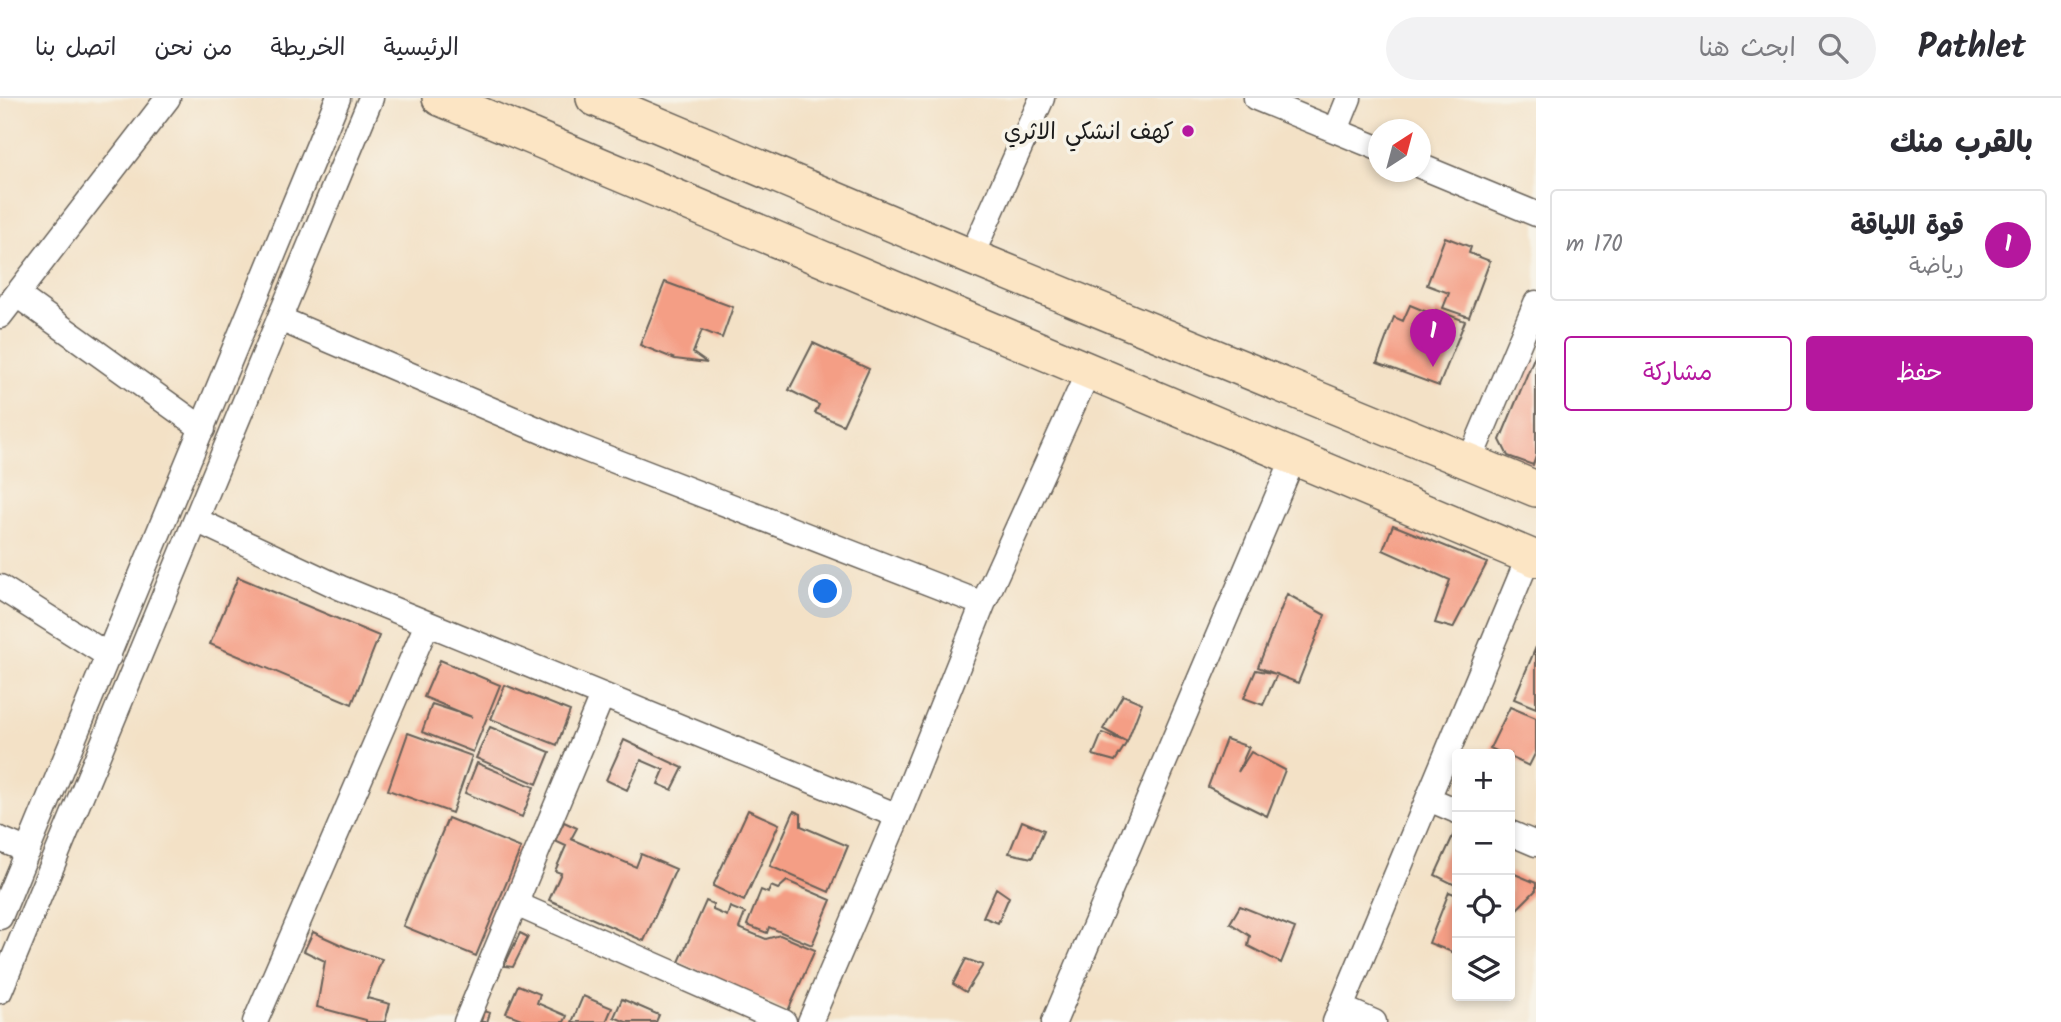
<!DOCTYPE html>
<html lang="ar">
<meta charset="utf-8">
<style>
:root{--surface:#fff;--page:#f2f2f3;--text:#2b2b33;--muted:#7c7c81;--line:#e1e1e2;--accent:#b5179e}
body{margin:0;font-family:Kalam,"Playpen Sans Arabic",sans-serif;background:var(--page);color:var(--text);direction:rtl}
.controls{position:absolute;right:21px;bottom:21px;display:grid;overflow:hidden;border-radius:7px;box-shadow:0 4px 10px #0003}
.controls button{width:63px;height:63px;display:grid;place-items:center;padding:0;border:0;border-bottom:2px solid var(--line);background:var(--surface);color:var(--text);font:35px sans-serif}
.compass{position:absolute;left:1368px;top:21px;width:63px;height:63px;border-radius:50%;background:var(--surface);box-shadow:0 4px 10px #0003;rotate:36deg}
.you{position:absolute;left:826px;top:494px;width:24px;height:24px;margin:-18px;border:5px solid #fff;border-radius:50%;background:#1a73e8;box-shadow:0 0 0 10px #1a73e833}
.badge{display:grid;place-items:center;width:46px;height:46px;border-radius:50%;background:var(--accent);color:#fff;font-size:23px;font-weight:700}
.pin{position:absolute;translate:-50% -58px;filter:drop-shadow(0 2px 4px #0008)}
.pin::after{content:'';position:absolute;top:37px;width:24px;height:21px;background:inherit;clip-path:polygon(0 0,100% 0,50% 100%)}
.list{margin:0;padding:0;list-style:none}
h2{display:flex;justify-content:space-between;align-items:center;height:91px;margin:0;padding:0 28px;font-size:30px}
h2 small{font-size:23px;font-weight:400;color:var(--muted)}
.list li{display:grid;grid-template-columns:46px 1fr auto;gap:21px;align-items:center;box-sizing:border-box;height:112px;margin:0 14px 14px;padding:0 14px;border:2px solid var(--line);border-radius:7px}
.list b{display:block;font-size:26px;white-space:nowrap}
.list p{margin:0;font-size:23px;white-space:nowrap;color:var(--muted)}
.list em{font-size:23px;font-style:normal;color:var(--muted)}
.actions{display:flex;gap:14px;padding:21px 28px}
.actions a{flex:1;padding:16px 0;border:2px solid var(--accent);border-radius:7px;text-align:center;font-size:24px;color:var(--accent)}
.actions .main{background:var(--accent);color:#fff}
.icon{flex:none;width:38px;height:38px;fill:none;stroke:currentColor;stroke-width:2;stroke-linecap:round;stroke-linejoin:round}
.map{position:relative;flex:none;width:1536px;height:924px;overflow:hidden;direction:ltr}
header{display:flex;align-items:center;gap:42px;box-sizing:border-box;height:98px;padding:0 35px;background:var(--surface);border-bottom:2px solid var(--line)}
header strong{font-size:33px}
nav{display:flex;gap:38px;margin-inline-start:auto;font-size:24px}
.search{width:490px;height:63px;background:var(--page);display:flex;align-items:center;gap:18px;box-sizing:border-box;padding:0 24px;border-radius:38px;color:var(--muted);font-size:26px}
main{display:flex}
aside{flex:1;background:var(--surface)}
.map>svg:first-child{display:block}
.building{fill:#f49e85}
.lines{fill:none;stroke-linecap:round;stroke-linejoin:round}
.minor-casing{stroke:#676158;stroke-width:27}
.secondary-casing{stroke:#676158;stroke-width:38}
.minor{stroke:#fff;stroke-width:24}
.secondary{stroke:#fce5c4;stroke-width:35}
.poi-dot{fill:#b5179e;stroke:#f7f3e8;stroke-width:2.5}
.labels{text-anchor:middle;stroke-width:7;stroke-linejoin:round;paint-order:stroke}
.poi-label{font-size:23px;fill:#1c1c1c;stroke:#f7f3e8;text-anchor:end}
</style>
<header>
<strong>Pathlet</strong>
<div class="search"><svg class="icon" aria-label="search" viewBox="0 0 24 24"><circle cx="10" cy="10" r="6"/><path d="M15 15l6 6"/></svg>ابحث هنا</div>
<nav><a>الرئيسية</a><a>الخريطة</a><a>من نحن</a><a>اتصل بنا</a></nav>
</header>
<main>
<aside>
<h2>بالقرب منك<small></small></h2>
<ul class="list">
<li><span class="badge">1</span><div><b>قوة اللياقة</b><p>رياضة</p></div><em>170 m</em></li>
</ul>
<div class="actions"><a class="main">حفظ</a><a>مشاركة</a></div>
</aside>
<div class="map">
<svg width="1536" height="924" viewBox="0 0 1536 924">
<rect width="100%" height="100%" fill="#f7f3e8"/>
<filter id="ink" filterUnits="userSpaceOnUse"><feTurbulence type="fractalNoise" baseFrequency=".0143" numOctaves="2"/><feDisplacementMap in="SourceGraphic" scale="14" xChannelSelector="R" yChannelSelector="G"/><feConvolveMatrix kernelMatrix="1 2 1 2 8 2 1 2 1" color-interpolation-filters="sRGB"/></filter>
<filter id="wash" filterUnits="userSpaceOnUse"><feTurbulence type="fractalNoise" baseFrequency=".00686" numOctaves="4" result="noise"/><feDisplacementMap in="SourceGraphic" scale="28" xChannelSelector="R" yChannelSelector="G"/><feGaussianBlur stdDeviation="1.57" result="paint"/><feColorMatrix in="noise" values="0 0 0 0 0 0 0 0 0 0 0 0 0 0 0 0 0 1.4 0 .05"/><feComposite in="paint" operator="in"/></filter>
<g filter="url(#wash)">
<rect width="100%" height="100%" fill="#f3e1c6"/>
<g id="blocks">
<path class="building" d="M 1445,139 L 1471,149 L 1469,155 L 1490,163 L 1469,219 L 1443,210 L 1449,195 L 1427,187 Z
M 665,184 L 733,209 L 722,240 L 702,232 L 693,255 L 707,265 L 675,261 L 640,247 Z
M 1410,207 L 1434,217 L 1436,212 L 1465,223 L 1439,288 L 1377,265 L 1394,219 L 1403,223 Z
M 813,245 L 869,271 L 843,327 L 815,315 L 819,307 L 789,292 Z
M 1536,255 L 1536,358 L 1533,367 L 1508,358 L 1500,342 Z
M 1393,427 L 1487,465 L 1453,530 L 1435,525 L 1450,482 L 1383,452 Z
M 238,479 L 379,538 L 352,606 L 210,546 Z
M 1287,496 L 1325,517 L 1298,585 L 1258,569 Z
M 1536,549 L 1536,610 L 1514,601 Z
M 440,562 L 500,587 L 473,654 L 422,634 L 432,606 L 472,619 L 424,599 Z
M 1256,572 L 1277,576 L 1263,607 L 1244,600 Z
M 505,587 L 570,613 L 557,647 L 491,621 Z
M 1123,597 L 1142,605 L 1127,644 L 1115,663 L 1093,657 L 1102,635 L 1127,644 L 1103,631 Z
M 1510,609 L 1536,620 L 1536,654 L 1529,668 L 1510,659 L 1510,656 L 1503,656 L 1490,650 Z
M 490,629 L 550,654 L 537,686 L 476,660 Z
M 408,635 L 472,658 L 452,715 L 388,692 Z
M 1226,641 L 1249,649 L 1238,674 L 1251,654 L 1285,672 L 1267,718 L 1208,689 Z
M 624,642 L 683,670 L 672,692 L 658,686 L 664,672 L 641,662 L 627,692 L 606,682 Z
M 477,665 L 534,689 L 522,719 L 465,695 Z
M 748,712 L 779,726 L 744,803 L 713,788 Z
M 794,713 L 801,716 L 801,728 L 848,748 L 829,794 L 770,768 Z
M 448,720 L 521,750 L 476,858 L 403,828 Z
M 1022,723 L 1044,732 L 1032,760 L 1009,755 Z
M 564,724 L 577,730 L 571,741 L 636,769 L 641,756 L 676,771 L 644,843 L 549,802 L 561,775 L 555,773 L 566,748 L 555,743 Z
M 1457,729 L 1457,788 L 1435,777 Z
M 1510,774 L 1536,785 L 1536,792 L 1516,812 L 1510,809 Z
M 787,783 L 831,802 L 812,847 L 769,829 L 767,835 L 747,827 L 761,792 L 768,795 L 771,788 L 778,791 Z
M 996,790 L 1009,799 L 998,825 L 983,819 Z
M 1449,794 L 1457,797 L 1457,856 L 1429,845 Z
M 706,803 L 713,806 L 713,812 L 727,818 L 730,809 L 745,815 L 739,830 L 766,841 L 780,837 L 815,852 L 788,913 L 679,864 Z
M 1240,808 L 1295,830 L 1281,865 L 1248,848 L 1250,838 L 1230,825 Z
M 313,834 L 346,849 L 382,861 L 367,900 L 390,906 L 385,924 L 366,924 L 366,922 L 317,909 L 325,863 L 304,853 Z
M 520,835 L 528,839 L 513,869 L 504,868 Z
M 966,861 L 983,867 L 966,894 L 953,886 Z
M 518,887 L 540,896 L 537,905 L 567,918 L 564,924 L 529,924 L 506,915 Z
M 583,898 L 612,910 L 606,924 L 572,924 Z
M 622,901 L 659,917 L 656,924 L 626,924 L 614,919 Z
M 484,913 L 490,915 L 487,924 L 481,924 Z"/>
</g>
</g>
<g filter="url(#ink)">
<use href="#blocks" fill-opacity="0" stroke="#676158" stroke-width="2"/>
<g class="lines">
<defs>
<path id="minor" d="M 1256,0 L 1378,50
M 1336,32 L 1349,0
M 1420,68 L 1536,116
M 971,159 L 1042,0
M 17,197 L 203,331
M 0,218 L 168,0
M 280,221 L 574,347 L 983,506
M 1469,364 L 1536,205
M 196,422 L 341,490 L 898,718
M 0,489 L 109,558
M 1429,701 L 1457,713
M 1510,735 L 1536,746
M 0,741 L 28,753
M 516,806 L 784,924
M 0,819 L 338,0
M 0,893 L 371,0
M 1342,910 L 1374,924
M 255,924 L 427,526
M 466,924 L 602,598
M 810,924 L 898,718 L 983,506 L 1089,272
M 1054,924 L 1294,359
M 1335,924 L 1529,458"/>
<path id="secondary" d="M 440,0 L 1536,461
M 594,0 L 971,159 L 1536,391"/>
</defs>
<use href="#minor" class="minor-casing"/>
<use href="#secondary" class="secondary-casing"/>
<use href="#minor" class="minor"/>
<use href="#secondary" class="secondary"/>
</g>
</g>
<circle class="poi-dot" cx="1188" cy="33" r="7"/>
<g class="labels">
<g class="poi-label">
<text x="1174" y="41">كهف انشكي الاثري</text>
</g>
</g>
</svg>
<div class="controls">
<button>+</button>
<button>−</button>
<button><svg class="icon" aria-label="locate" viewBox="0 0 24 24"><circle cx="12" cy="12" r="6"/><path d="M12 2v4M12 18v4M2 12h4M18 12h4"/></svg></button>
<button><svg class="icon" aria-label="layers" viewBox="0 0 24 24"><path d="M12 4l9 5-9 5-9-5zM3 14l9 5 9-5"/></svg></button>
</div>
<svg class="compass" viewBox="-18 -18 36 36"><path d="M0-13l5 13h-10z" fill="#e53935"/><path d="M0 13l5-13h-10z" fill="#7c7c81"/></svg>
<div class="you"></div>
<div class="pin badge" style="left:1433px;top:269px">1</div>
</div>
</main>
